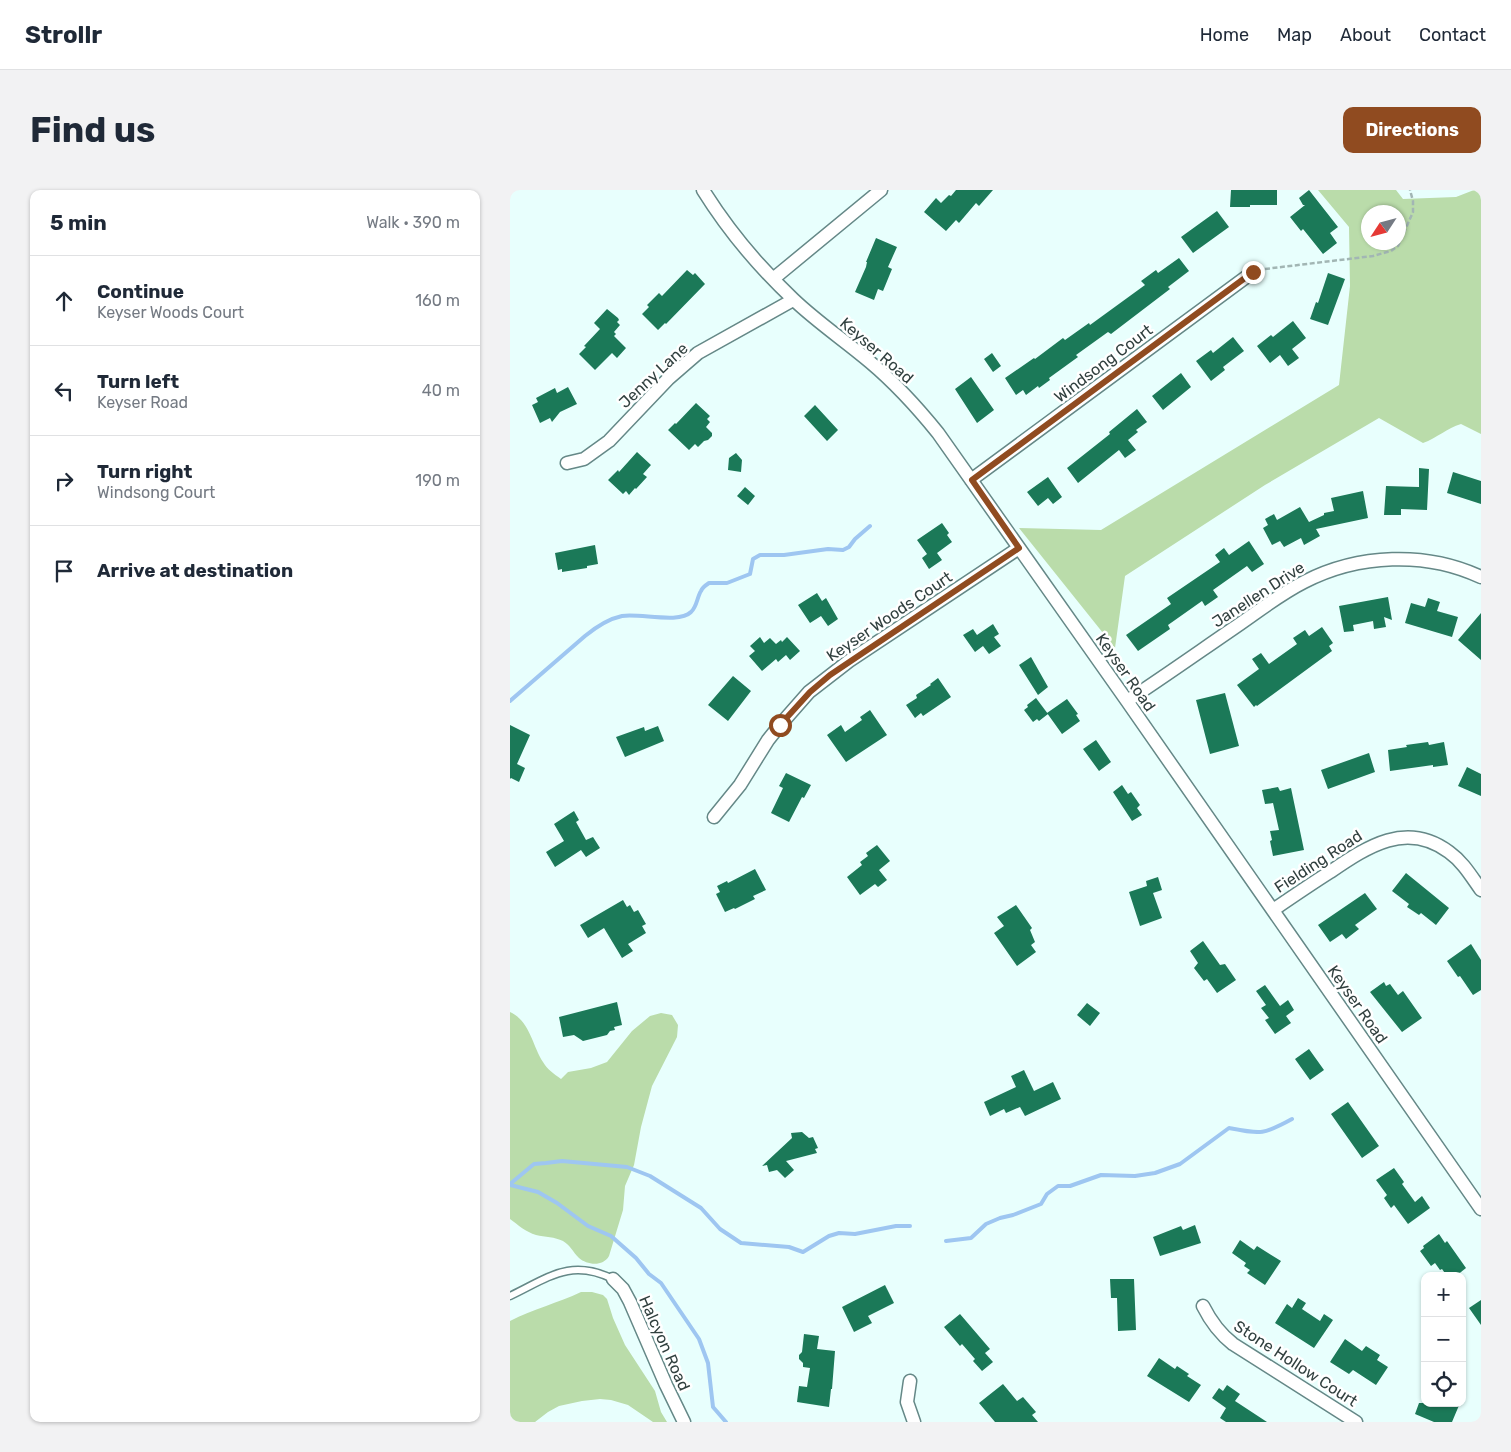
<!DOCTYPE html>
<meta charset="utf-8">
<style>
:root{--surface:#fff;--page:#f2f2f3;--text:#1f2937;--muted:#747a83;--line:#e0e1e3;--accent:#904b20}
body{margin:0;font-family:Rubik,sans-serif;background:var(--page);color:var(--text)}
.controls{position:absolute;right:15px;bottom:15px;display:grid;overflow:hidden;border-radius:10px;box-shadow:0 1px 4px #0004}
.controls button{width:45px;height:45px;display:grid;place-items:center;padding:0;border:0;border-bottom:1px solid var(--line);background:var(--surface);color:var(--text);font:25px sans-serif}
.compass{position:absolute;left:851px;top:15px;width:45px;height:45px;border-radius:50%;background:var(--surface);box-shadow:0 1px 4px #0004;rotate:234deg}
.stop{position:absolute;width:15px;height:15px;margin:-11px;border:4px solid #904b20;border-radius:50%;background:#fff}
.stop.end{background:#904b20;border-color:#fff;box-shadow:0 1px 5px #0008}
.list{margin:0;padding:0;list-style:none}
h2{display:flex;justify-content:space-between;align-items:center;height:65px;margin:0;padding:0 20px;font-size:21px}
h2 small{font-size:16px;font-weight:400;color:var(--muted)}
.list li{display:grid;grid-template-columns:32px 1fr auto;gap:15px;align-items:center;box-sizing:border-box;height:90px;padding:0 20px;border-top:1px solid var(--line)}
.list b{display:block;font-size:19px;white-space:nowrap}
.list p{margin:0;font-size:16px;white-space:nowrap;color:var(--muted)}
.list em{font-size:16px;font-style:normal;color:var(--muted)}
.icon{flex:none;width:28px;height:28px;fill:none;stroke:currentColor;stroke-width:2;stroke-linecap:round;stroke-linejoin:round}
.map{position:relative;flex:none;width:971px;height:1232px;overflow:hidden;border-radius:10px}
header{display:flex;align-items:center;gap:30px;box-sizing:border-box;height:70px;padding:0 25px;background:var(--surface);border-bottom:1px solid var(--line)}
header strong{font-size:24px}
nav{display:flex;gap:28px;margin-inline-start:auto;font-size:18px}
.intro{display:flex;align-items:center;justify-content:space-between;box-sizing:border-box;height:120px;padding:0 30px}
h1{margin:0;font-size:35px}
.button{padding:12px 22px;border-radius:10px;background:var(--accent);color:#fff;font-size:18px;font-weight:700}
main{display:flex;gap:30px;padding:0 30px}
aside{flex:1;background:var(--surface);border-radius:10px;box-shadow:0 1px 4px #0004}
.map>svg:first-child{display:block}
.green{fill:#badcaa;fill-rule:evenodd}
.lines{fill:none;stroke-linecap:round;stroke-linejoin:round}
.stream{stroke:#9ec6f1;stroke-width:4}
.building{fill:#1b7958}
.service-casing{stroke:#658887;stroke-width:9}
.minor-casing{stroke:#658887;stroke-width:15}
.path{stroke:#a2b6b4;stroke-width:2.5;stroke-dasharray:5 2.5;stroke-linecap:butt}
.service{stroke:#fff;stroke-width:6}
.minor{stroke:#fff;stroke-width:12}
.route{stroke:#904b20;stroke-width:6}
.labels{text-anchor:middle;stroke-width:5;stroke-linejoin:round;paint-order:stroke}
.street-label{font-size:16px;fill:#31403f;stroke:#fff}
</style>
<header>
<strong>Strollr</strong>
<nav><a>Home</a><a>Map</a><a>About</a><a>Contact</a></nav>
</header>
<div class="intro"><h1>Find us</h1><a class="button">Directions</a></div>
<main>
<aside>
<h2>5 min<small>Walk · 390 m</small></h2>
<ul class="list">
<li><svg class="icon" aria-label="ahead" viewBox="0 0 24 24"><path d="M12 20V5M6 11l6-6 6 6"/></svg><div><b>Continue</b><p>Keyser Woods Court</p></div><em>160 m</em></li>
<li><svg class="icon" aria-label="left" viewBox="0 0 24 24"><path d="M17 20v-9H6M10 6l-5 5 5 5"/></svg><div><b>Turn left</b><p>Keyser Road</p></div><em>40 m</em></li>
<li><svg class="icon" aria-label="right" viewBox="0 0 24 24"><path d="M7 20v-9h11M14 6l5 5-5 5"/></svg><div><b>Turn right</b><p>Windsong Court</p></div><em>190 m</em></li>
<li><svg class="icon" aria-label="arrive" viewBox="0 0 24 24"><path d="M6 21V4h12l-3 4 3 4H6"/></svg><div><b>Arrive at destination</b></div></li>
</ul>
</aside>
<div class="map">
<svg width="971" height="1232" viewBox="0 0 971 1232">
<rect width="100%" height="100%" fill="#e8fffd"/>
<path class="green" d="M 808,0 L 886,0 L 893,9 L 946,7 L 964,0 L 971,0 L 971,244 L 951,234 C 937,238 927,248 913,253 L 869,228 L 755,295 L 615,386 L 605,458 L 509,338 L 591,340 L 829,195 L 840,96 L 839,37 ZM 888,22 L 888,52 L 858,52 L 858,22 Z
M 0,822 C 20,831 22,855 33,872 C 37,879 44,884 51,889 L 58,882 L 81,878 L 97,872 L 122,841 L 140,826 L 151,823 L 162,825 L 168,835 L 167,847 L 142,896 L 131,937 L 124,975 L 115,996 L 113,1020 L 99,1066 C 93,1077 77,1075 69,1068 C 63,1062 60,1055 53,1051 C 45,1047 35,1047 26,1045 C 16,1042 8,1035 0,1029 Z
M 71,1102 L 82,1102 L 93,1105 L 97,1109 L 103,1128 L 115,1155 L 145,1201 L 151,1222 L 157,1232 L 143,1232 L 118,1215 L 101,1210 L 90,1209 L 72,1211 L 49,1216 L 38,1222 L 25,1232 L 0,1232 L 0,1131 C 23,1119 48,1113 71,1102 Z"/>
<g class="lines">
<path class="stream" d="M 0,511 L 75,446 C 86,437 98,429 112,426 C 130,423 169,434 181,422 C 187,417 187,407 191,401 C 192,398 196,395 199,393 L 217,393 L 240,384 L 243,369 L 250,365 L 274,365 L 318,359 L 333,360 L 339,357 L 345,349 L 360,336
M 0,994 L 24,974 L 36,973 L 52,971 L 117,977 L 140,986 L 191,1018 L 210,1039 L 231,1053 L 279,1057 L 293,1062 L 319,1046 L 329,1043 L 345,1044 L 386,1036 L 400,1036
M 0,995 L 28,1002 L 47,1013 L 78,1036 L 101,1046 L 126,1068 L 139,1084 L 151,1093 L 189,1149 L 198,1173 L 203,1217 L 216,1232
M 436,1051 L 461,1048 L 476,1034 L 490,1028 L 503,1025 L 531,1014 L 537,1004 L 548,996 L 560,996 L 591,985 L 625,986 L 645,983 L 670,974 L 719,938 C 751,944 753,945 782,929"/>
</g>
<path class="building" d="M 446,0 L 483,0 L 469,16 L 466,13 L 449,33 L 446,30 L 436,41 L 414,22 L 426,8 L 431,13 L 439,5 L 441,6 Z
M 721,0 L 767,0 L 767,15 L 740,15 L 740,17 L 720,17 Z
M 799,0 L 828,37 L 820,43 L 827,53 L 813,64 L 793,39 L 791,41 L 780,27 L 795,15 L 793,15 L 789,8 Z
M 707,21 L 719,37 L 683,63 L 671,47 Z
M 366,48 L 387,57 L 378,77 L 382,79 L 373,101 L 368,99 L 364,110 L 345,102 L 356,77 L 357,72 L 356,72 Z
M 669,68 L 679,81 L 658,97 L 660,99 L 601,144 L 598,142 L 566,165 L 568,167 L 539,188 L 540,190 L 529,198 L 528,196 L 516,205 L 513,200 L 506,205 L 495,188 L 524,168 L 525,169 L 553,148 L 555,150 L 579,133 L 580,135 L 635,95 L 631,91 L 646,80 L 648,83 Z
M 177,80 L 183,85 L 185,83 L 195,94 L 156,134 L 155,133 L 148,140 L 132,124 L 139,117 L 137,115 L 149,103 L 152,106 Z
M 818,83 L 835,89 L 818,135 L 800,129 L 806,112 L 808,113 Z
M 97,119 L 108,128 L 109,130 L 107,132 L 110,135 L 104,142 L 106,144 L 104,146 L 116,158 L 107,168 L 102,163 L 85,180 L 69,164 L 76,157 L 74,156 L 90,139 L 84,133 Z
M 783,131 L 796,148 L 782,159 L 789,168 L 778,176 L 770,165 L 760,173 L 747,156 L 761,145 L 763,147 Z
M 723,147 L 734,161 L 713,177 L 715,180 L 701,191 L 686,171 L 701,160 L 703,163 Z
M 482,163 L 491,176 L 483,182 L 474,169 Z
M 671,183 L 681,197 L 653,220 L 642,206 Z
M 461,187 L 484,220 L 467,233 L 445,199 Z
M 58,197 L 67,214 L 50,222 L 42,232 L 40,228 L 30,233 L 22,215 L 28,212 L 26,208 L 45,198 L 47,203 Z
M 186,213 L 200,226 L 197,229 L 200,232 L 196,237 L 202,243 L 202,246 L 198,250 L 194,251 L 188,257 L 185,254 L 179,260 L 158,240 L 165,233 L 166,234 Z
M 305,215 L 328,240 L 317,251 L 294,226 Z
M 627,219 L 637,232 L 626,240 L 628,242 L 618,250 L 626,260 L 615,268 L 609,260 L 568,293 L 557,278 L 600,244 L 599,242 Z
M 127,262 L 141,275 L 133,284 L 137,287 L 126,299 L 125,298 L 119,305 L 116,301 L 113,304 L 98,290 L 108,280 L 109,282 Z
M 226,263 L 232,270 L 231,282 L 218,280 L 219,268 Z
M 909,278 L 919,279 L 917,320 L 891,319 L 891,325 L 874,325 L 876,296 L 909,297 Z
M 943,282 L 971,291 L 971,314 L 937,303 Z
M 538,287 L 552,307 L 543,314 L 538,308 L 528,316 L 517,302 Z
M 235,297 L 245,306 L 238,315 L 227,306 Z
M 853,301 L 858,328 L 806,339 L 810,346 L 794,355 L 791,348 L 774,357 L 770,351 L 762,355 L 753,338 L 758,335 L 755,329 L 764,324 L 767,330 L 790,317 L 799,332 L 814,325 L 814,323 L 824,321 L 821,308 Z
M 432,333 L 439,343 L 437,345 L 442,352 L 427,363 L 432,370 L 419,379 L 412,368 L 417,364 L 407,350 Z
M 739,351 L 754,374 L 742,382 L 737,376 L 703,400 L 708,407 L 695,416 L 692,411 L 658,435 L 660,439 L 628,461 L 616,445 L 661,414 L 657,408 L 710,372 L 705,365 L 714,358 L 719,365 Z
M 85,355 L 88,374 L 77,376 L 77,378 L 52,382 L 52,379 L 48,380 L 45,363 Z
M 307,403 L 312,411 L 316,408 L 328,429 L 318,436 L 311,426 L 300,433 L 288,415 Z
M 878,407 L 882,430 L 874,427 L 876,437 L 864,439 L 863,431 L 843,435 L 844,441 L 834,442 L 829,416 Z
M 918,408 L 930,412 L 927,421 L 948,427 L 942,447 L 895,433 L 901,413 L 915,417 Z
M 971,423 L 971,470 L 948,450 Z
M 483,434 L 489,444 L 484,447 L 491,456 L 479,464 L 473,456 L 465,462 L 453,445 L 463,439 L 467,445 Z
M 812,437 L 823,453 L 819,456 L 822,461 L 747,516 L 746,515 L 744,517 L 727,495 L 749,479 L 742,469 L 751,463 L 759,474 L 787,454 L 783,448 L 795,440 L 799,446 Z
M 250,447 L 254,453 L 260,448 L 266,454 L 271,450 L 272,452 L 277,447 L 290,461 L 280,470 L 276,465 L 268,472 L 266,469 L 252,481 L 239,466 L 245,461 L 240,456 Z
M 521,467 L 538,497 L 528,505 L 509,475 Z
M 223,486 L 241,501 L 218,531 L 198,515 Z
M 428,488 L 441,507 L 413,526 L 411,523 L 405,528 L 396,515 L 407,508 L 406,505 L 421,495 L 420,494 Z
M 715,503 L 729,556 L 700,564 L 686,510 Z
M 526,508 L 538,524 L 529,531 L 527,529 L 523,532 L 514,520 L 518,517 L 517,515 Z
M 557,509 L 568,524 L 566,525 L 570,531 L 552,544 L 537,523 Z
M 360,520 L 377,545 L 336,572 L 317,545 L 331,535 L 335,542 L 352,530 L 350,527 Z
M 0,535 L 20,545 L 7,574 L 15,578 L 9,592 L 1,588 L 0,589 Z
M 148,536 L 154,551 L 115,567 L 106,547 L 134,537 L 135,541 Z
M 586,550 L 601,572 L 589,581 L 573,559 Z
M 918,552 L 919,555 L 934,552 L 938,575 L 923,577 L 923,575 L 880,581 L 878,560 L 897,557 L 896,555 Z
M 859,563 L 865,582 L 818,599 L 811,580 Z
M 957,577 L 971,584 L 971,606 L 948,596 Z
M 276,583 L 301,595 L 294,608 L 292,607 L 279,632 L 261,623 L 273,598 L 269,596 Z
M 612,595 L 618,604 L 621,602 L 630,615 L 627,618 L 632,625 L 622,631 L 603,602 Z
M 768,597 L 770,601 L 781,598 L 794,660 L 763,666 L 760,651 L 762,650 L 760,641 L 769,640 L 763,613 L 755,614 L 752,600 Z
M 64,621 L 69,630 L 66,632 L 76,650 L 83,647 L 90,658 L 76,667 L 71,660 L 45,677 L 36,662 L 54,651 L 44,634 Z
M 367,655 L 380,671 L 369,680 L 377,690 L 368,697 L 365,694 L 350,705 L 337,687 L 352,675 L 350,672 L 358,666 L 356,663 Z
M 245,679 L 256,700 L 243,706 L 245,709 L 225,719 L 224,718 L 215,722 L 206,704 L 210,702 L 207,696 L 217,691 L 218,693 Z
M 896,683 L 939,718 L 926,735 L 911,723 L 909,725 L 897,717 L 899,714 L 882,701 Z
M 648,687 L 652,700 L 643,703 L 652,728 L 630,736 L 619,702 L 637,696 L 636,691 Z
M 855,703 L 867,719 L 845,735 L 849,739 L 836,749 L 832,744 L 820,752 L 808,735 Z
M 113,710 L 117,717 L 120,715 L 124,722 L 128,720 L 136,734 L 132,736 L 136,743 L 118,754 L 123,761 L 112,768 L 94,738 L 78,748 L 70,735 Z
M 506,715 L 522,738 L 520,740 L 525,752 L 521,755 L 526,762 L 507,776 L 484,743 L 494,736 L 487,727 Z
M 693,751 L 710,775 L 715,774 L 726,790 L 707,803 L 697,789 L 694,791 L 684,778 L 688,773 L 680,761 Z
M 961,754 L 971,770 L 971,800 L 963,805 L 950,786 L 948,787 L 937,771 Z
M 874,792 L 876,796 L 880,794 L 888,805 L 893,801 L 912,828 L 892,842 L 860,802 Z
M 755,795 L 770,816 L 778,810 L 784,820 L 776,826 L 781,833 L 765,844 L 755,830 L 759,828 L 751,818 L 756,815 L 746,801 Z
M 107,812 L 112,835 L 104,837 L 105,840 L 100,841 L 97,845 L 73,851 L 64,845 L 53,847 L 49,827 Z
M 577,813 L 590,823 L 580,836 L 567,825 Z
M 799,859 L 814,880 L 800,890 L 785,869 Z
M 514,880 L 524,901 L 543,892 L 551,909 L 515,926 L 510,917 L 496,923 L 494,919 L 480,926 L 474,912 L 506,897 L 501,886 Z
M 838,912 L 869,956 L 852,968 L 821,924 Z
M 292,942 L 299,948 L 303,947 L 308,958 L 305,959 L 307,963 L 276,971 L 284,980 L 275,988 L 267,980 L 259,982 L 257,975 L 252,976 L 282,948 L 281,943 Z
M 884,978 L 894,992 L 892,994 L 905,1012 L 912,1006 L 920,1018 L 898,1034 L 884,1015 L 881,1018 L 874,1008 L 877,1005 L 866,990 Z
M 685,1035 L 691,1053 L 650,1066 L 643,1047 L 671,1036 L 673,1040 Z
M 929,1044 L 935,1053 L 937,1051 L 956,1078 L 946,1086 L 937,1086 L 932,1079 L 930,1080 L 925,1073 L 921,1076 L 910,1061 L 914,1058 L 913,1056 Z
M 730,1050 L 744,1060 L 747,1056 L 771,1071 L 755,1095 L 737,1083 L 740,1080 L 734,1076 L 736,1073 L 722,1063 Z
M 600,1089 L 624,1089 L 626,1140 L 608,1141 L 607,1108 L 601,1108 Z
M 375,1095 L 384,1113 L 358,1126 L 362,1133 L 344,1142 L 332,1117 Z
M 788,1108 L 796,1113 L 792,1119 L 810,1131 L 814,1124 L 823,1130 L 804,1158 L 765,1133 L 777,1114 L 782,1118 Z
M 971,1110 L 971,1135 L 959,1118 Z
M 450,1124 L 480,1159 L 475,1163 L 483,1172 L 472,1181 L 463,1171 L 465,1169 L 452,1154 L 450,1156 L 434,1137 Z
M 294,1144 L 309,1146 L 307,1159 L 325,1161 L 322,1199 L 321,1199 L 319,1217 L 287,1212 L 289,1196 L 297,1197 L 300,1178 L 293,1177 L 293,1173 L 289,1169 L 289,1165 L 292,1162 Z
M 835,1149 L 852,1161 L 856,1156 L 870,1165 L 867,1170 L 878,1177 L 866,1195 L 843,1180 L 839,1184 L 820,1172 Z
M 649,1168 L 665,1179 L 667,1176 L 679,1184 L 677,1186 L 691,1195 L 679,1212 L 637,1186 Z
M 493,1194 L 507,1211 L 513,1207 L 526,1222 L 522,1225 L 528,1232 L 485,1232 L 469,1213 Z
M 717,1195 L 730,1204 L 725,1211 L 757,1232 L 716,1232 L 710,1228 L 716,1218 L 702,1208 L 709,1198 L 713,1201 Z
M 909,1213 L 950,1213 L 942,1232 L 924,1232 L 905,1224 Z"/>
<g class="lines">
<defs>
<path id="service" d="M 0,1106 C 38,1088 60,1068 103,1089"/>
<path id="minor" d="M 193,0 C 218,40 248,76 283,109 C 307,132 334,150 360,172 C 385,193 407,217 428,243 L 617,511 L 971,1019
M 263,89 L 371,0
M 57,273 L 74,269 L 99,251 L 158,189 L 188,163 L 283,110
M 461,290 L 743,82
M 617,511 C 652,488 686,464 721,440 C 745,424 768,405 794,392 C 848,364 916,361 971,387
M 204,627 L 230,595 L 258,550 L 270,535 L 299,502 L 339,471 L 509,358
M 763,720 C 782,707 801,694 820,682 C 857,657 896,630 939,662 C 953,672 961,686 971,700
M 103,1089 L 113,1099 L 120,1112 L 156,1195 L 174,1232
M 693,1116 C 701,1132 709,1143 723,1154 L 846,1232
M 400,1191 L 397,1212 L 404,1232"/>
</defs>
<use href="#service" class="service-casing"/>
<use href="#minor" class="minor-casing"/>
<path class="path" d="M 755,79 L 863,66 L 881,61 L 888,56 L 903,22 L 903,11 L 900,0"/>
<use href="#service" class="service"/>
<use href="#minor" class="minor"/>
</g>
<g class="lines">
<path class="route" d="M 270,535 L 300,502 L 320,485 L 509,358 L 462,290 L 743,82"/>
</g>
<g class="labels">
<g class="street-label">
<text transform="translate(367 160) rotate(41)" y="6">Keyser Road</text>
<text transform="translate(593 173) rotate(-37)" y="6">Windsong Court</text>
<text transform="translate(143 185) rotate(-43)" y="6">Jenny Lane</text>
<text transform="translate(748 404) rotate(-33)" y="6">Janellen Drive</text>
<text transform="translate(379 426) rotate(-34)" y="6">Keyser Woods Court</text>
<text transform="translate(616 482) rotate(55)" y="6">Keyser Road</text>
<text transform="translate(808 671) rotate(-33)" y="6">Fielding Road</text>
<text transform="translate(848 814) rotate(55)" y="6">Keyser Road</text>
<text transform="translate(155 1153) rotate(66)" y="6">Halcyon Road</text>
<text transform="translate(786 1173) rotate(33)" y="6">Stone Hollow Court</text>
</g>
</g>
</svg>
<div class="controls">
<button>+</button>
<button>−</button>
<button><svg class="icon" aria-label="locate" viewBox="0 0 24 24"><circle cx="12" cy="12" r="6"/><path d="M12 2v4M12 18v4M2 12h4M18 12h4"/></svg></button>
</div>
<svg class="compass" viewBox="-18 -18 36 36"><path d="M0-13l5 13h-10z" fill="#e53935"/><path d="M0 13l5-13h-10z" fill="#747a83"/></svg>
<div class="stop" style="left:270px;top:535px"></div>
<div class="stop end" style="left:743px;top:82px"></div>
</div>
</main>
